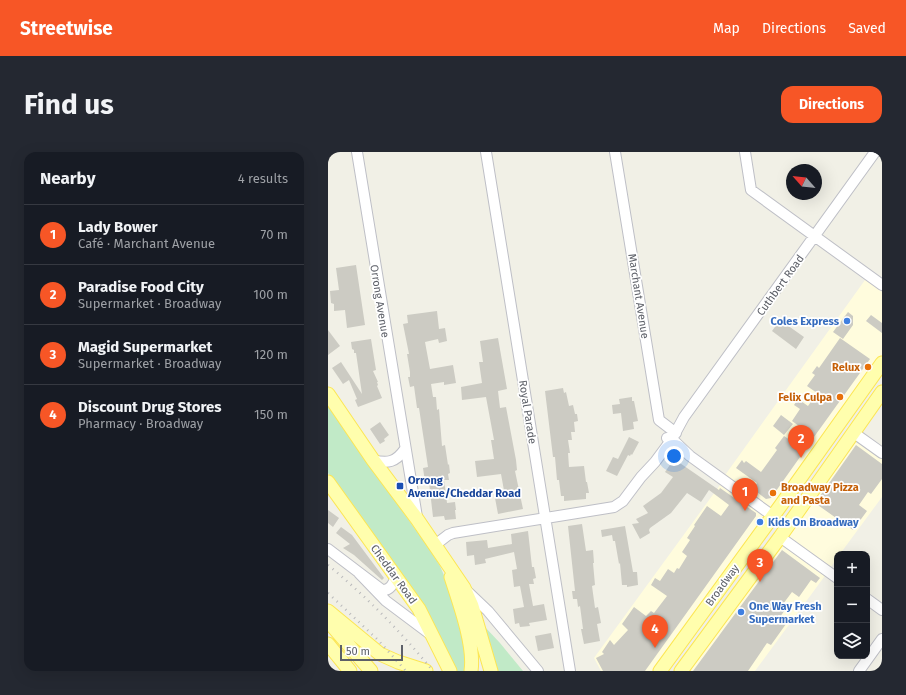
<!DOCTYPE html>
<meta charset="utf-8">
<style>
:root{--surface:#171b24;--page:#242831;--text:#f1f3f6;--muted:#9ea1a6;--line:#363941;--accent:#f75626}
body{margin:0;font-family:"Fira Sans",sans-serif;background:var(--page);color:var(--text)}
.controls{position:absolute;right:12px;bottom:12px;display:grid;overflow:hidden;border-radius:8px;box-shadow:0 4px 16px #0002}
.controls button{width:36px;height:36px;display:grid;place-items:center;padding:0;border:0;border-bottom:1px solid var(--line);background:var(--surface);color:var(--text);font:20px sans-serif}
.compass{position:absolute;left:458px;top:12px;width:36px;height:36px;border-radius:50%;background:var(--surface);box-shadow:0 4px 16px #0002;rotate:297deg}
.scale{position:absolute;left:12px;bottom:10px;width:63px;box-sizing:border-box;padding-left:4px;border:2px solid #5d6068;border-top:0;font-size:11px;line-height:14px;white-space:nowrap;color:#5d6068;-webkit-text-stroke:3px #fff;paint-order:stroke}
.you{position:absolute;left:346px;top:304px;width:14px;height:14px;margin:-10px;border:3px solid #fff;border-radius:50%;background:#1a73e8;box-shadow:0 0 0 6px #1a73e833}
.badge{display:grid;place-items:center;width:26px;height:26px;border-radius:50%;background:var(--accent);color:#fff;font-size:13px;font-weight:700}
.pin{position:absolute;translate:-50% -33px;filter:drop-shadow(0 1px 2px #0008)}
.pin::after{content:'';position:absolute;top:21px;width:14px;height:12px;background:inherit;clip-path:polygon(0 0,100% 0,50% 100%)}
.list{margin:0;padding:0;list-style:none}
h2{display:flex;justify-content:space-between;align-items:center;height:52px;margin:0;padding:0 16px;font-size:17px}
h2 small{font-size:13px;font-weight:400;color:var(--muted)}
.list li{display:grid;grid-template-columns:26px 1fr auto;gap:12px;align-items:center;box-sizing:border-box;height:60px;padding:0 16px;border-top:1px solid var(--line)}
.list b{display:block;font-size:15px;white-space:nowrap}
.list p{margin:0;font-size:13px;white-space:nowrap;color:var(--muted)}
.list em{font-size:13px;font-style:normal;color:var(--muted)}
.icon{flex:none;width:22px;height:22px;fill:none;stroke:currentColor;stroke-width:2;stroke-linecap:round;stroke-linejoin:round}
.map{position:relative;flex:none;width:554px;height:519px;overflow:hidden;border-radius:12px}
header{display:flex;align-items:center;gap:24px;box-sizing:border-box;height:56px;padding:0 20px;background:var(--accent);color:#fff}
header strong{font-size:19px}
nav{display:flex;gap:22px;margin-inline-start:auto;font-size:14px}
.intro{display:flex;align-items:center;justify-content:space-between;box-sizing:border-box;height:96px;padding:0 24px}
h1{margin:0;font-size:28px}
.button{padding:10px 18px;border-radius:12px;background:var(--accent);color:#fff;font-size:14px;font-weight:700}
main{display:flex;gap:24px;padding:0 24px}
aside{flex:1;background:var(--surface);border-radius:12px;box-shadow:0 4px 16px #0002}
.map>svg:first-child{display:block}
.commercial{fill:#fffcdd}
.green{fill:#c1eac7}
.building{fill:#cccbc3}
.lines{fill:none;stroke-linecap:round;stroke-linejoin:round}
.minor-casing{stroke:#bebfc6;stroke-width:12}
.major-casing{stroke:#fce654;stroke-width:15}
.minor{stroke:#fff;stroke-width:10}
.major{stroke:#fffead;stroke-width:13}
.rail{stroke:#b9b9bb;stroke-width:2.5;stroke-dasharray:1 5;stroke-linecap:butt}
.shop-dot{fill:#3f7fe0;stroke:#fff;stroke-width:1.5}
.food-dot{fill:#e8710a;stroke:#fff;stroke-width:1.5}
.transit-dot{fill:#1a4fb4;stroke:#fff;stroke-width:1.5}
.labels{text-anchor:middle;stroke-width:3.5;stroke-linejoin:round;paint-order:stroke}
.street-label{font-size:11px;fill:#5d6068;stroke:#fff}
.shop-label{font-size:11px;font-weight:bold;fill:#366cbe;stroke:#fff;text-anchor:start}
.food-label{font-size:11px;font-weight:bold;fill:#c56008;stroke:#fff;text-anchor:end}
.transit-label{font-size:11px;font-weight:bold;fill:#164399;stroke:#fff;text-anchor:start}
</style>
<header>
<strong>Streetwise</strong>
<nav><a>Map</a><a>Directions</a><a>Saved</a></nav>
</header>
<div class="intro"><h1>Find us</h1><a class="button">Directions</a></div>
<main>
<aside>
<h2>Nearby<small>4 results</small></h2>
<ul class="list">
<li><span class="badge">1</span><div><b>Lady Bower</b><p>Café · Marchant Avenue</p></div><em>70 m</em></li>
<li><span class="badge">2</span><div><b>Paradise Food City</b><p>Supermarket · Broadway</p></div><em>100 m</em></li>
<li><span class="badge">3</span><div><b>Magid Supermarket</b><p>Supermarket · Broadway</p></div><em>120 m</em></li>
<li><span class="badge">4</span><div><b>Discount Drug Stores</b><p>Pharmacy · Broadway</p></div><em>150 m</em></li>
</ul>
</aside>
<div class="map">
<svg width="554" height="519" viewBox="0 0 554 519">
<rect width="100%" height="100%" fill="#f1f0e6"/>
<path class="commercial" d="M 537,128 L 554,140 L 554,205 L 445,364 L 395,326 Z
M 532,285 L 554,301 L 554,345 L 512,402 L 509,402 L 509,406 L 503,415 L 460,384 Z
M 392,333 L 442,368 L 326,519 L 273,519 L 266,506 Z
M 456,390 L 499,421 L 427,519 L 360,519 Z"/>
<path class="green" d="M 0,248 L 70,353 L 102,398 L 112,414 L 124,442 L 132,471 L 139,511 L 137,519 L 128,519 L 54,397 L 0,321 Z
M 156,474 L 172,491 L 195,519 L 169,519 Z"/>
<path class="building" d="M 28,113 L 37,173 L 19,176 L 17,158 L 6,159 L 6,152 L 3,151 L 2,139 L 11,138 L 8,116 Z
M 109,159 L 111,177 L 117,176 L 119,189 L 111,191 L 110,187 L 97,190 L 102,217 L 125,213 L 128,231 L 116,233 L 116,230 L 103,232 L 105,245 L 108,245 L 109,258 L 111,257 L 114,294 L 117,293 L 120,313 L 121,312 L 122,321 L 120,322 L 121,328 L 116,328 L 119,351 L 127,350 L 128,358 L 127,358 L 128,367 L 117,368 L 116,364 L 105,365 L 101,330 L 97,330 L 95,316 L 100,315 L 91,256 L 89,256 L 86,234 L 82,235 L 80,225 L 82,225 L 82,220 L 79,202 L 81,202 L 75,172 L 80,171 L 79,163 Z
M 520,160 L 525,164 L 525,173 L 515,187 L 505,180 Z
M 543,163 L 554,171 L 554,181 L 538,169 Z
M 452,168 L 476,185 L 468,197 L 444,179 Z
M 0,178 L 12,194 L 0,203 Z
M 170,186 L 179,237 L 170,239 L 172,256 L 178,255 L 188,308 L 189,318 L 187,319 L 195,357 L 170,362 L 167,346 L 177,344 L 173,322 L 149,325 L 147,309 L 166,307 L 163,288 L 166,288 L 158,245 L 134,248 L 133,235 L 154,231 L 151,210 L 155,210 L 152,189 Z
M 512,186 L 542,207 L 486,285 L 464,269 L 472,257 L 466,253 L 470,247 L 480,254 L 489,241 L 479,234 L 487,223 L 484,221 L 489,214 L 491,216 Z
M 43,187 L 48,218 L 45,219 L 50,230 L 49,230 L 50,233 L 49,234 L 54,246 L 30,255 L 27,248 L 29,247 L 21,228 L 15,232 L 4,216 L 13,210 L 34,242 L 28,201 L 26,201 L 26,198 L 24,197 L 23,190 Z
M 235,236 L 236,241 L 238,240 L 241,254 L 245,253 L 247,262 L 249,262 L 250,269 L 246,270 L 247,280 L 243,280 L 244,288 L 240,288 L 242,301 L 240,301 L 241,315 L 256,314 L 258,330 L 259,330 L 261,341 L 258,341 L 258,347 L 236,349 L 236,344 L 233,344 L 231,328 L 229,328 L 227,305 L 225,305 L 217,239 Z
M 304,245 L 304,249 L 306,249 L 310,269 L 305,270 L 306,277 L 295,279 L 293,261 L 285,262 L 284,253 L 292,252 L 291,247 Z
M 453,263 L 465,272 L 456,283 L 445,274 Z
M 52,270 L 61,283 L 56,287 L 57,289 L 52,292 L 42,277 Z
M 456,284 L 477,298 L 443,346 L 438,347 L 425,337 L 429,331 L 408,316 L 414,308 L 416,311 L 418,309 L 433,320 L 449,298 L 447,296 Z
M 301,285 L 311,290 L 304,303 L 303,302 L 302,304 L 300,303 L 289,324 L 278,319 L 285,305 L 290,307 Z
M 528,293 L 554,312 L 554,327 L 543,342 L 540,340 L 531,353 L 539,359 L 525,378 L 487,351 Z
M 346,307 L 391,338 L 392,336 L 428,361 L 428,364 L 317,519 L 275,519 L 268,506 L 276,502 L 274,500 L 282,488 L 286,493 L 300,478 L 294,472 L 306,455 L 318,464 L 323,459 L 326,461 L 339,444 L 323,433 L 327,426 L 332,429 L 340,417 L 346,421 L 349,416 L 351,417 L 359,404 L 354,400 L 362,388 L 359,386 L 367,374 L 366,373 L 379,354 L 393,364 L 401,353 L 381,338 L 373,350 L 359,341 L 343,361 L 322,376 L 321,378 L 322,381 L 312,387 L 304,372 L 311,371 L 308,367 L 320,361 L 315,354 L 333,341 L 345,325 L 337,320 Z
M 0,358 L 11,366 L 5,375 L 0,371 Z
M 254,372 L 258,399 L 265,398 L 266,411 L 265,411 L 267,433 L 264,434 L 267,456 L 270,455 L 273,471 L 269,472 L 272,489 L 256,492 L 253,477 L 255,477 L 252,454 L 250,455 L 249,447 L 245,447 L 244,439 L 247,439 L 240,374 Z
M 297,374 L 305,420 L 309,420 L 310,433 L 299,435 L 299,433 L 294,433 L 292,411 L 291,412 L 287,389 L 285,389 L 284,383 L 274,385 L 273,378 Z
M 13,375 L 24,383 L 56,426 L 54,428 L 26,403 L 15,396 L 22,392 L 8,381 Z
M 200,379 L 204,415 L 206,415 L 208,426 L 205,427 L 206,432 L 201,432 L 205,454 L 216,452 L 219,468 L 201,471 L 202,474 L 192,475 L 191,471 L 187,472 L 185,457 L 196,455 L 192,434 L 186,435 L 184,418 L 189,417 L 186,400 L 157,407 L 158,411 L 147,413 L 146,403 L 139,404 L 138,390 L 159,388 L 160,396 L 184,392 L 183,382 Z
M 454,398 L 492,426 L 488,431 L 483,428 L 471,445 L 464,440 L 455,452 L 459,455 L 452,465 L 458,472 L 443,493 L 439,491 L 420,519 L 365,519 Z
M 223,481 L 226,496 L 210,499 L 207,484 Z"/>
<g class="lines">
<defs>
<path id="minor" d="M 29,0 L 89,365
M 158,0 L 242,519
M 287,0 L 331,268 L 348,281
M 417,0 L 423,38 L 554,133
M 526,281 L 554,301
M 339,286 L 344,287 L 362,304 L 445,364
M 45,308 C 60,312 68,310 77,297
M 452,385 L 509,426
M 107,393 L 120,383 L 125,381 L 286,355 L 295,349 L 313,325 L 327,310 L 344,287 L 356,265 L 547,0
M 0,397 L 54,438 C 62,439 65,432 68,425
M 31,421 L 58,449 L 102,482
M 139,439 L 160,459 L 210,519
M 539,447 L 554,458
M 531,519 L 554,487"/>
<path id="major" d="M 0,242 L 45,308 L 89,367 L 136,436 L 144,454 L 163,519
M 0,330 L 91,457 L 122,519
M 123,425 C 131,450 147,493 143,519
M 0,459 L 52,502 L 70,510 L 98,519
M 0,469 L 43,519
M 0,492 L 22,519
M 332,519 L 453,353 L 554,211
M 353,519 L 452,385 L 554,240"/>
</defs>
<use href="#minor" class="minor-casing"/>
<use href="#major" class="major-casing"/>
<use href="#minor" class="minor"/>
<use href="#major" class="major"/>
<path class="rail" d="M 0,413 C 39,445 73,480 105,519
M 0,441 L 50,488 L 78,519"/>
</g>
<g class="shop-dot">
<circle cx="519" cy="169" r="4"/>
<circle cx="432" cy="370" r="4"/>
<circle cx="413" cy="460" r="4"/>
</g>
<g class="food-dot">
<circle cx="540" cy="215" r="4"/>
<circle cx="512" cy="245" r="4"/>
<circle cx="445" cy="341" r="4"/>
</g>
<rect class="transit-dot" x="68" y="330" width="8" height="8" rx="2"/>
<g class="labels">
<g class="street-label">
<text transform="translate(452 133) rotate(-54)" y="4">Cuthbert Road</text>
<text transform="translate(311 144) rotate(81)" y="4">Marchant Avenue</text>
<text transform="translate(52 149) rotate(81)" y="4">Orrong Avenue</text>
<text transform="translate(200 260) rotate(81)" y="4">Royal Parade</text>
<text transform="translate(66 422) rotate(54)" y="4">Cheddar Road</text>
<text transform="translate(394 433) rotate(-54)" y="4">Broadway</text>
</g>
<g class="shop-label">
<text x="511" y="173" text-anchor="end">Coles Express</text>
<text x="440" y="374">Kids On Broadway</text>
<text x="421" y="458">One Way Fresh<tspan x="421" dy="13">Supermarket</tspan></text>
</g>
<g class="food-label">
<text x="532" y="219">Relux</text>
<text x="504" y="249">Felix Culpa</text>
<text x="453" y="339" text-anchor="start">Broadway Pizza<tspan x="453" dy="13">and Pasta</tspan></text>
</g>
<g class="transit-label">
<text x="80" y="332">Orrong<tspan x="80" dy="13">Avenue/Cheddar Road</tspan></text>
</g>
</g>
</svg>
<div class="controls">
<button>+</button>
<button>−</button>
<button><svg class="icon" aria-label="layers" viewBox="0 0 24 24"><path d="M12 4l9 5-9 5-9-5zM3 14l9 5 9-5"/></svg></button>
</div>
<svg class="compass" viewBox="-18 -18 36 36"><path d="M0-13l5 13h-10z" fill="#e53935"/><path d="M0 13l5-13h-10z" fill="#9ea1a6"/></svg>
<div class="scale">50 m</div>
<div class="you"></div>
<div class="pin badge" style="left:417px;top:359px">1</div>
<div class="pin badge" style="left:473px;top:306px">2</div>
<div class="pin badge" style="left:432px;top:430px">3</div>
<div class="pin badge" style="left:327px;top:496px">4</div>
</div>
</main>
